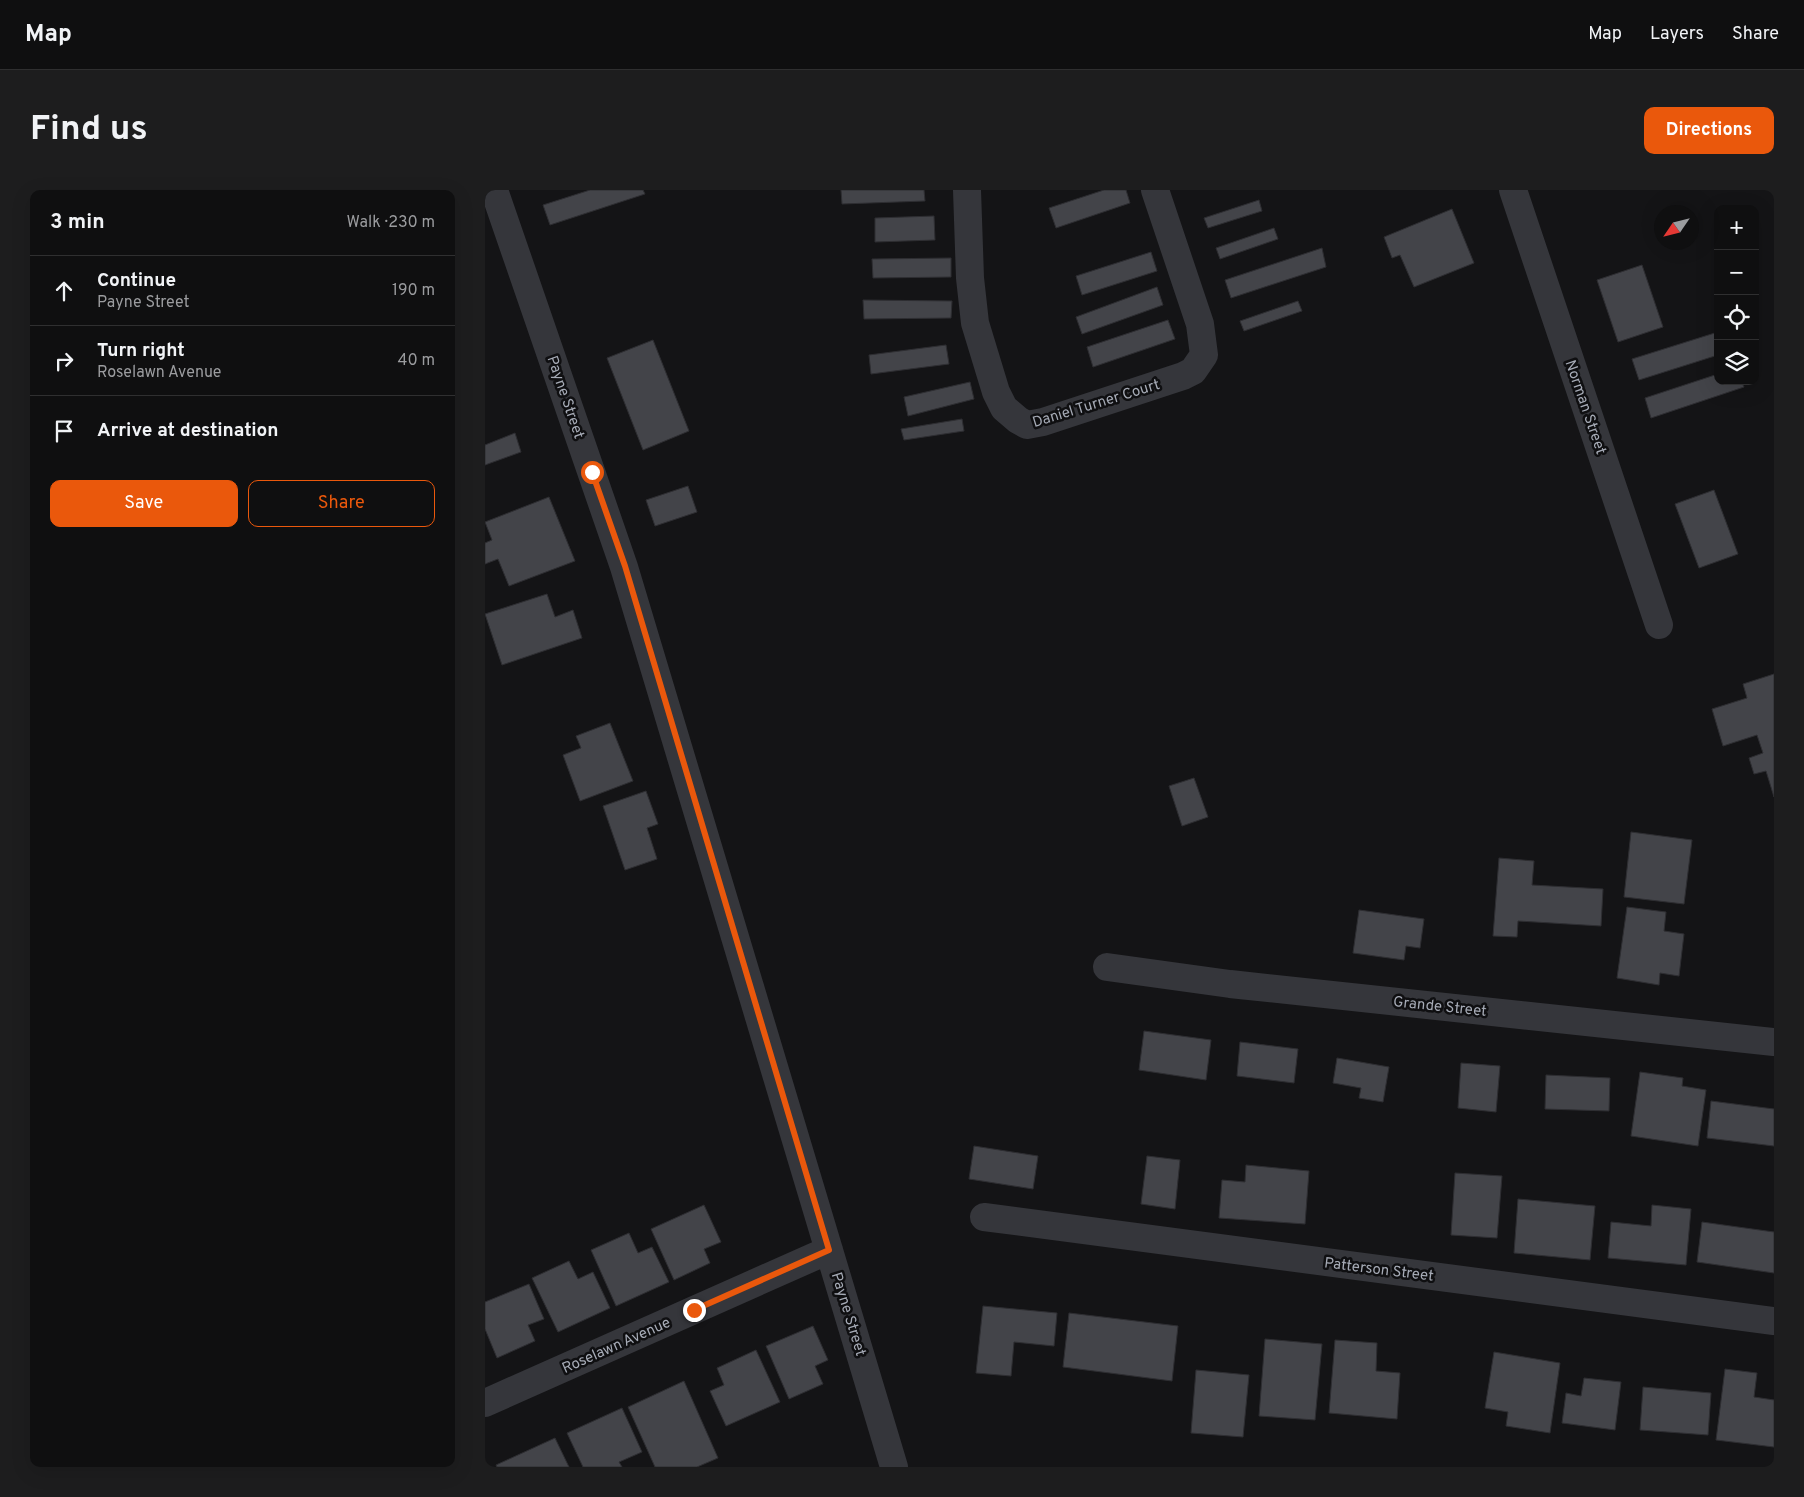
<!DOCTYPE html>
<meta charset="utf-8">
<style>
:root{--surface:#0f0f10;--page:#1d1d1e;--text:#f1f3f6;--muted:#9b9c9f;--line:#2f2f30;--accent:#ea580c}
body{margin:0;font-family:Overpass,sans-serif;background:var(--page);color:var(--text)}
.controls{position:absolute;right:15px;top:15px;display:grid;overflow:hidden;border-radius:10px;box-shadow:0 5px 20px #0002}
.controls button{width:45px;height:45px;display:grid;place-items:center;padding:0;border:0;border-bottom:1px solid var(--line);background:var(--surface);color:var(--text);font:25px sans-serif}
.compass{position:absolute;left:1169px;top:15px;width:45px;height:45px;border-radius:50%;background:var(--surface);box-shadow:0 5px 20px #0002;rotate:235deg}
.stop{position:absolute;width:15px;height:15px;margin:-11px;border:4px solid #ea580c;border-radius:50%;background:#fff}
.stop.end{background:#ea580c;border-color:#fff;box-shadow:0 1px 5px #0008}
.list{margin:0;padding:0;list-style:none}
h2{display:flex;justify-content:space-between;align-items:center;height:65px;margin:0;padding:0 20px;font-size:21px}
h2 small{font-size:16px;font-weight:400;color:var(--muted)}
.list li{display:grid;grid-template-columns:32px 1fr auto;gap:15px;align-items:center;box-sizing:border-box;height:70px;padding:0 20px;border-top:1px solid var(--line)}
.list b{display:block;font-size:19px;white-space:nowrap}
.list p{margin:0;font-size:16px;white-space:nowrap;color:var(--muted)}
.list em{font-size:16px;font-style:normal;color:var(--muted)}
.actions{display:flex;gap:10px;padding:15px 20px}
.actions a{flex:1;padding:11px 0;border:1px solid var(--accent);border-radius:10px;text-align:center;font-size:18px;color:var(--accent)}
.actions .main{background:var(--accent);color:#fff}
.icon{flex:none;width:28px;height:28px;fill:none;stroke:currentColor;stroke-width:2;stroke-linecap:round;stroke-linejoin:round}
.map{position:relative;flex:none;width:1289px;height:1277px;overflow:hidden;border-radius:10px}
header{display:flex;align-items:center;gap:30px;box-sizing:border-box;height:70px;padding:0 25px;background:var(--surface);border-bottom:1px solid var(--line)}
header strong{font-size:24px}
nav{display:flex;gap:28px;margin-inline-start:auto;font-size:18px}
.intro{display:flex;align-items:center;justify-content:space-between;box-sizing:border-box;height:120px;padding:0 30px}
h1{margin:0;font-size:35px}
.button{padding:12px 22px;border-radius:10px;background:var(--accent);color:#fff;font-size:18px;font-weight:700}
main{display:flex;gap:30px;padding:0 30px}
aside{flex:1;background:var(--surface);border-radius:10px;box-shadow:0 5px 20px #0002}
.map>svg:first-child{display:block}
.building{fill:#434449;stroke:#2e2e32}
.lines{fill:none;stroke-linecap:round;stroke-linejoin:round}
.street{stroke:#35363b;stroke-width:28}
.route{stroke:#ea580c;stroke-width:6}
.labels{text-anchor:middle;stroke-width:5;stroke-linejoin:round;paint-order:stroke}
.street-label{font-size:15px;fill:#a6abb6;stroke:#0f0f11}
</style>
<header>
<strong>Map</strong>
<nav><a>Map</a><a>Layers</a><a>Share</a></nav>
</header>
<div class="intro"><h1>Find us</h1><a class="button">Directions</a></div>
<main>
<aside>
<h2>3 min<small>Walk · 230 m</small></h2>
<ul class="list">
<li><svg class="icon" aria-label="ahead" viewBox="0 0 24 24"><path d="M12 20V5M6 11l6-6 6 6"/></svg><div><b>Continue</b><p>Payne Street</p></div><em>190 m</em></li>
<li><svg class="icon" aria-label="right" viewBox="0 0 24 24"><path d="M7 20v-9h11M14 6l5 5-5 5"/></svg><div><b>Turn right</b><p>Roselawn Avenue</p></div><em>40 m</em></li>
<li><svg class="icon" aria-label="arrive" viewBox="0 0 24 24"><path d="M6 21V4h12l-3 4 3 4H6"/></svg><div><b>Arrive at destination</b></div></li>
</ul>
<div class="actions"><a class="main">Save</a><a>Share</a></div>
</aside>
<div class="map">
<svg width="1289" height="1277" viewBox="0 0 1289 1277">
<rect width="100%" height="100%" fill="#141416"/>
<path class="building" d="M 105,0 L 158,0 L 160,4 L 65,35 L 58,15 Z
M 356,0 L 439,0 L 440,11 L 357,14 Z
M 619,0 L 641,0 L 645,13 L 571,38 L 564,18 Z
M 774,10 L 777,21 L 723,38 L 719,28 Z
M 967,19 L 989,73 L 929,97 L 915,65 L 907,68 L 899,47 Z
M 449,26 L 450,50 L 390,52 L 390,28 Z
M 789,38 L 793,49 L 735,69 L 731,58 Z
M 837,58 L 841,77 L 746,108 L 740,90 Z
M 666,62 L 672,81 L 597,105 L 591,86 Z
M 466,68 L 466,87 L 388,88 L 387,69 Z
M 1157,75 L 1178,137 L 1133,152 L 1112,90 Z
M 672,97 L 678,115 L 597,144 L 591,127 Z
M 378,110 L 467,111 L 466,128 L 379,129 Z
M 813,111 L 817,121 L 759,141 L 755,131 Z
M 683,130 L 690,149 L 608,177 L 602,157 Z
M 1233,142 L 1233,165 L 1154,190 L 1147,169 Z
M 168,150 L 204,241 L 158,260 L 122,168 Z
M 461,155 L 464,174 L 386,184 L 384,165 Z
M 1233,184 L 1233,191 L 1256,191 L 1259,197 L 1166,228 L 1160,208 Z
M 485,192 L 489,209 L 423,226 L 419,207 Z
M 477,229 L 479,241 L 419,250 L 416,239 Z
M 30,243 L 36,262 L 0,275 L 0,255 Z
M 203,296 L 212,322 L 170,336 L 161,310 Z
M 1229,300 L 1253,364 L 1214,378 L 1190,314 Z
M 64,307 L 90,371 L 24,396 L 13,369 L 0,374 L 0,353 L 7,350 L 0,332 Z
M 62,404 L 70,427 L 88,420 L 97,448 L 17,475 L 0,424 Z
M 1289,484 L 1289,607 L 1281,581 L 1269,584 L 1264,568 L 1278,563 L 1272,545 L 1238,556 L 1227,519 L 1262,508 L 1258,494 Z
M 125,533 L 148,591 L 95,611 L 78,565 L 96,558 L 91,546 Z
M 709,588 L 723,627 L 697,636 L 684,596 Z
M 161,601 L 173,634 L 162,638 L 172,669 L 140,680 L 118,616 Z
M 1146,642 L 1207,650 L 1199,714 L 1139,707 Z
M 1014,668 L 1049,671 L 1047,695 L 1118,699 L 1116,736 L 1033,731 L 1032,747 L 1008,746 Z
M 1142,717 L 1181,722 L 1179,741 L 1199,744 L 1194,786 L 1175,783 L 1174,795 L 1132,788 Z
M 874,720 L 939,729 L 935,758 L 921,756 L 919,770 L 868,763 Z
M 659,841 L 726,850 L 721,890 L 654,880 Z
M 755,852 L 813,859 L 809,893 L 752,886 Z
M 852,868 L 904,877 L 898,912 L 874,908 L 876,898 L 848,893 Z
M 976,873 L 1015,876 L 1011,922 L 973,918 Z
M 1155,882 L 1198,888 L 1197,896 L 1221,900 L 1213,956 L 1146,946 Z
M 1061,885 L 1125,888 L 1124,921 L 1060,919 Z
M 1226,911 L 1289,919 L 1289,956 L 1222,948 Z
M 489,956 L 553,966 L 548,999 L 484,989 Z
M 662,966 L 695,970 L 690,1019 L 656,1014 Z
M 761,975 L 824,981 L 820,1034 L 734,1028 L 737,990 L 760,992 Z
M 970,983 L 1017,986 L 1012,1048 L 966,1045 Z
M 1033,1009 L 1110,1016 L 1105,1070 L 1029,1063 Z
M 219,1015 L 236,1052 L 219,1059 L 225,1073 L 189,1090 L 166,1039 Z
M 1167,1015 L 1206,1019 L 1201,1075 L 1123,1068 L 1126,1032 L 1166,1036 Z
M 1217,1032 L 1289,1042 L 1289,1083 L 1212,1072 Z
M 144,1043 L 153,1063 L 167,1057 L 184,1092 L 131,1116 L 106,1060 Z
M 84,1071 L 93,1089 L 108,1082 L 125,1118 L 73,1142 L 47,1088 Z
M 44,1094 L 59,1129 L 43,1135 L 50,1151 L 12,1168 L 0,1139 L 0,1112 Z
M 498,1116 L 572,1123 L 569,1156 L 529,1152 L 526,1186 L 491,1183 Z
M 584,1123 L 693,1136 L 687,1191 L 578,1177 Z
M 328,1136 L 343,1170 L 330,1176 L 338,1194 L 304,1209 L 281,1156 Z
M 780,1149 L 837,1154 L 830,1230 L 774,1226 Z
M 850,1150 L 892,1153 L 891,1181 L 915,1183 L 912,1229 L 844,1223 Z
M 271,1160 L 295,1212 L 241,1236 L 225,1201 L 239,1195 L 232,1178 Z
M 1009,1162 L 1075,1173 L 1065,1243 L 1021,1236 L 1023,1222 L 1000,1218 Z
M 1240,1179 L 1272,1183 L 1269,1207 L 1289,1210 L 1289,1257 L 1231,1250 Z
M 711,1180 L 764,1185 L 758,1247 L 706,1243 Z
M 1099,1188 L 1136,1192 L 1130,1240 L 1077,1233 L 1081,1203 L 1096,1206 Z
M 199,1191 L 233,1268 L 212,1277 L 170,1277 L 143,1217 Z
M 1158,1197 L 1226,1203 L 1223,1245 L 1155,1240 Z
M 137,1218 L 157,1262 L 134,1272 L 137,1277 L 98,1277 L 82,1243 Z
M 70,1248 L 84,1277 L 12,1277 L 11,1275 Z"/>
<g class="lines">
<path class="street" d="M 9,0 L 139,377 L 409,1277
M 482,0 L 485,88 L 490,133 L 511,202 L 519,218 L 533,230 L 542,235 L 558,232 L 698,186 L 708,181 L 719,165 L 715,134 L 670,0
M 1028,0 L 1174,435
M 622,777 L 745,794 L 1289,852
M 499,1027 L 1289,1131
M 0,1213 L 344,1060"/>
</g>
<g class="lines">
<path class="route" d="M 107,282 L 140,376 L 344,1060 L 209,1120"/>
</g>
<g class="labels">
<g class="street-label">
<text transform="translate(81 207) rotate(71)" y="5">Payne Street</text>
<text transform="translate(611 213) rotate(-17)" y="5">Daniel Turner Court</text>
<text transform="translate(1101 217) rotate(71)" y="5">Norman Street</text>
<text transform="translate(955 816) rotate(6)" y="5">Grande Street</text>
<text transform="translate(894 1079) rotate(7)" y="5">Patterson Street</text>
<text transform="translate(364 1124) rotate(73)" y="5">Payne Street</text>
<text transform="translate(131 1155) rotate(-24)" y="5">Roselawn Avenue</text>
</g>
</g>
</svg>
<div class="controls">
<button>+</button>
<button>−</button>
<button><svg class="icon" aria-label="locate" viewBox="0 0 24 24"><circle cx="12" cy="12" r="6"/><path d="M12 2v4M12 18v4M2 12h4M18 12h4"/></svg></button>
<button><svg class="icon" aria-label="layers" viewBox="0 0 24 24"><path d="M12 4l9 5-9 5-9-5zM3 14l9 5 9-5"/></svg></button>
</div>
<svg class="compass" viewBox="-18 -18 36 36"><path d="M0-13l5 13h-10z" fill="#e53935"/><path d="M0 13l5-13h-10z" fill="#9b9c9f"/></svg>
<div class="stop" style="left:107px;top:282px"></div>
<div class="stop end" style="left:209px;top:1120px"></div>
</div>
</main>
